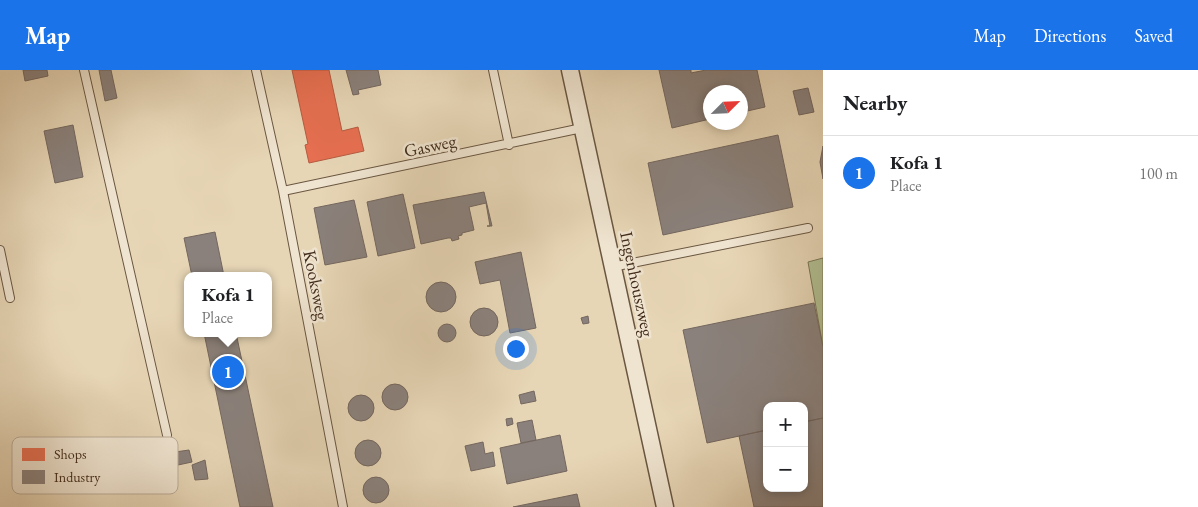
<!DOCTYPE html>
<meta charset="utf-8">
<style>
:root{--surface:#fff;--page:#f2f2f2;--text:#202124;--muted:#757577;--line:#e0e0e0;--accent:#1a73e8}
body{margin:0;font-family:"EB Garamond",serif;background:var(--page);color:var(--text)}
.controls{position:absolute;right:15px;bottom:15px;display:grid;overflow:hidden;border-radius:10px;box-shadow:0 2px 8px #0003}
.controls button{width:45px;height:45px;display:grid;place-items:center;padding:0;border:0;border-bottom:1px solid var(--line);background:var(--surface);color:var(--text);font:25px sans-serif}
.compass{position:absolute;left:703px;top:15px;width:45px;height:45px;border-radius:50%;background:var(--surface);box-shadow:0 2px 8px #0003;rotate:66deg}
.you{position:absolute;left:515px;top:278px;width:18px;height:18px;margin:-12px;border:4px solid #fff;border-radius:50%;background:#1a73e8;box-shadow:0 0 0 8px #1a73e833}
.badge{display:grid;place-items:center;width:32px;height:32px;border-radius:50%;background:var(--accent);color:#fff;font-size:16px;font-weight:700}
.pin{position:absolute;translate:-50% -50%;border:2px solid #fff;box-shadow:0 1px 5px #0006}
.popup{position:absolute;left:184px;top:202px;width:88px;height:65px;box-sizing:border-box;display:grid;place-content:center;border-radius:10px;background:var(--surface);filter:drop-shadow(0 1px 4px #0005);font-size:16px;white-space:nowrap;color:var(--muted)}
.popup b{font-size:19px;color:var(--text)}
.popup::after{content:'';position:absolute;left:50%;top:100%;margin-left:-10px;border:10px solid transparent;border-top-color:var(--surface)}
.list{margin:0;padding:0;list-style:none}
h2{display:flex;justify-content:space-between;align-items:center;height:65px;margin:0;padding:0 20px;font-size:21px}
h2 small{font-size:16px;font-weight:400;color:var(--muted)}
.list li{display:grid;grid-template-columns:32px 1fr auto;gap:15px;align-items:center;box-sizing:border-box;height:75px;padding:0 20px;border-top:1px solid var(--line)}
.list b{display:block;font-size:19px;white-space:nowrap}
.list p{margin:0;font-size:16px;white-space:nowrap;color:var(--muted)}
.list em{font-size:16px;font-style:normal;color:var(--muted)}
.map{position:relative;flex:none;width:823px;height:437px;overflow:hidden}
header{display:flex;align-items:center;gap:30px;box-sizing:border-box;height:70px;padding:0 25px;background:var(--accent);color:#fff}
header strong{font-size:24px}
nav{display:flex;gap:28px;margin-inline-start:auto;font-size:18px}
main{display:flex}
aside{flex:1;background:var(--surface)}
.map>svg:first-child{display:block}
.green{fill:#b1bf92;stroke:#797556}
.shops{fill:#e76f51;stroke:#b55b40}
.industry{fill:#8a817c;stroke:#74675f}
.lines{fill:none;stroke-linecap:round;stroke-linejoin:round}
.service-casing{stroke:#6a5641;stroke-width:10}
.minor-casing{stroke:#6a5641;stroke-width:19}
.service{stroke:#efe4d0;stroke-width:8}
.minor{stroke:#efe4d0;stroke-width:16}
.labels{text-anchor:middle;stroke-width:5;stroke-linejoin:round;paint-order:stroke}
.street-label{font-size:18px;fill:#412b1a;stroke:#efe4d0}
.key{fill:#efe4d0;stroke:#bbac99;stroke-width:1}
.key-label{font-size:14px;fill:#412b1a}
</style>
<header>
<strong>Map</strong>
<nav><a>Map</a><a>Directions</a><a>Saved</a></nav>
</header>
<main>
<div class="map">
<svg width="823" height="437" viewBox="0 0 823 437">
<rect width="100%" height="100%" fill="#e7d6b6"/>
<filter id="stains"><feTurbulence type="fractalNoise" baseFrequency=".004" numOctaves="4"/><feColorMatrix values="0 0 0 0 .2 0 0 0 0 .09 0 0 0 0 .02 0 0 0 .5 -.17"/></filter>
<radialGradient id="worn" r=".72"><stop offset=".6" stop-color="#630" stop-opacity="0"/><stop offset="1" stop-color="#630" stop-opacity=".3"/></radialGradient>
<path class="green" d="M 823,188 L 823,277 L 808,192 Z"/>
<path class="shops" d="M 292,0 L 329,0 L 342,61 L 358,57 L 364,81 L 309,93 L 305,75 L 308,74 Z"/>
<path class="industry" d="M 23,0 L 47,0 L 48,6 L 25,11 Z
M 99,0 L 111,0 L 117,28 L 105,31 Z
M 346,0 L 378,0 L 381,15 L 358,20 L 359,24 L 353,25 Z
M 659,0 L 691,0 L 691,3 L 706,0 L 757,0 L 765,37 L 743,42 L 740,22 L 710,22 L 710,49 L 672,58 Z
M 808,18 L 814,42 L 799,45 L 793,21 Z
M 73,55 L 83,107 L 55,113 L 44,61 Z
M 778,65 L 793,137 L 663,165 L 648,93 Z
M 823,76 L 823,109 L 820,92 Z
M 484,122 L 492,156 L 487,156 L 490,156 L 486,133 L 469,137 L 474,160 L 462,163 L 462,165 L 458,166 L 459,169 L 452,171 L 451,168 L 448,168 L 421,174 L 413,135 Z
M 403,124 L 415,178 L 378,186 L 367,132 Z
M 354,130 L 367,187 L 325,195 L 314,138 Z
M 215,162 L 224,206 L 192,206 L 184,168 Z
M 521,182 L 536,258 L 510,263 L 500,210 L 480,214 L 475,192 Z
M426 227a15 15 0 1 1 30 0a15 15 0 1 1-30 0Z
M 814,233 L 823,277 L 823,348 L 804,352 L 804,336 L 767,336 L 767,360 L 707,373 L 683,260 Z
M470 252a14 14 0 1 1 28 0a14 14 0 1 1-28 0Z
M 588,246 L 589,253 L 583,254 L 581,248 Z
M438 263a9 9 0 1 1 18 0a9 9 0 1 1-18 0Z
M 204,263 L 236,263 L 273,437 L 240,437 Z
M382 327a13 13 0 1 1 26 0a13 13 0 1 1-26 0Z
M 534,321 L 536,331 L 521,334 L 519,325 Z
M348 338a13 13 0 1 1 26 0a13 13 0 1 1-26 0Z
M 512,348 L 513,354 L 507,356 L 506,349 Z
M 823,348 L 823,437 L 754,437 L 739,366 L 767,360 L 767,418 L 804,418 L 804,352 Z
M 532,350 L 536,370 L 521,373 L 517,353 Z
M 560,365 L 567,401 L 507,414 L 500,378 Z
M355 383a13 13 0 1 1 26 0a13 13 0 1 1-26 0Z
M 483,372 L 485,384 L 493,382 L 495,396 L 471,401 L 465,376 Z
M 189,380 L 192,392 L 178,395 L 175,382 Z
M 205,390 L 208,409 L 195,410 L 192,395 Z
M363 420a13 13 0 1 1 26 0a13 13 0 1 1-26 0Z
M 577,424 L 580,437 L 513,437 Z"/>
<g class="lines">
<defs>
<path id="service" d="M 84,0 L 167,365
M 256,0 L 283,121 L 343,437
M 493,0 L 509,75
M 283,121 L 582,58
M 0,180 L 10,228
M 612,197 L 808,158"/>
<path id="minor" d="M 570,0 L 665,437"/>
</defs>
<use href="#service" class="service-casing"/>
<use href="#minor" class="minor-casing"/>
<use href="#service" class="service"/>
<use href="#minor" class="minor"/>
</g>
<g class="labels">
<g class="street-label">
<text transform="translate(430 76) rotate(-12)" y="6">Gasweg</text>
<text transform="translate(637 214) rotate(78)" y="6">Ingenhouszweg</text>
<text transform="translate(316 215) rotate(79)" y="6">Kooksweg</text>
</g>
</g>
<rect x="12" y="367" width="166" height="57" rx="8" class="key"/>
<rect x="22" y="378" width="23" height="13" fill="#e76f51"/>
<rect x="22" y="400" width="23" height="14" fill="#8a817c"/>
<g class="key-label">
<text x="54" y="389">Shops</text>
<text x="54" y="412">Industry</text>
</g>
<rect width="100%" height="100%" filter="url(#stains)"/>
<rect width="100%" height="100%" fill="url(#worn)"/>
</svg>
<div class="controls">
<button>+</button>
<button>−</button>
</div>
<svg class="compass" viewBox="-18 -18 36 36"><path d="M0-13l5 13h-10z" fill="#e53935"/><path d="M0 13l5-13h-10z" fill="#757577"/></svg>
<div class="you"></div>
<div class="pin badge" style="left:228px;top:302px">1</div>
<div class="popup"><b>Kofa 1</b>Place</div>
</div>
<aside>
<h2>Nearby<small></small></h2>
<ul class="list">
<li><span class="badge">1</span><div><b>Kofa 1</b><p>Place</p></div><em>100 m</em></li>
</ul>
</aside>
</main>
